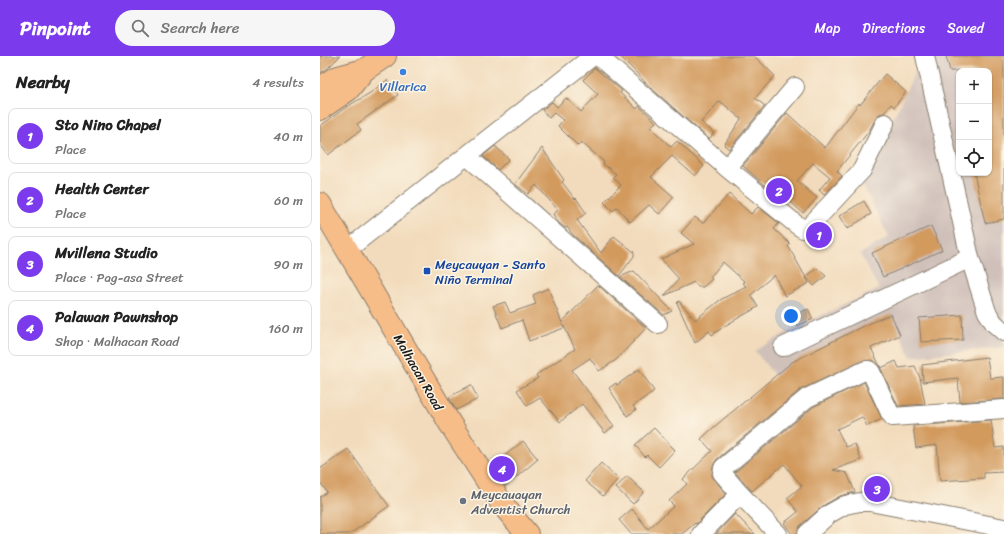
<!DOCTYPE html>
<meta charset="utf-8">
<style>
:root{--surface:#fff;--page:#f6f6f6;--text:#222;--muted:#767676;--line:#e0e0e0;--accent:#7c3aed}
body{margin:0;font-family:Sriracha,sans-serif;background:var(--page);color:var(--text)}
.controls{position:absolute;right:12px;top:12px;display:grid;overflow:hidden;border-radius:8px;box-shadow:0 1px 3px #0004}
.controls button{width:36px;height:36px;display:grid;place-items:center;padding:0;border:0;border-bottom:1px solid var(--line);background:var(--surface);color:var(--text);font:20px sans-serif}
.you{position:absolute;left:471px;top:260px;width:14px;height:14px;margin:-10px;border:3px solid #fff;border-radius:50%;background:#1a73e8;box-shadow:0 0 0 6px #1a73e833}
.badge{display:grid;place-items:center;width:26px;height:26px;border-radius:50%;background:var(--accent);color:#fff;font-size:13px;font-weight:700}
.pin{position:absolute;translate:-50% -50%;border:2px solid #fff;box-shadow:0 1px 4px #0006}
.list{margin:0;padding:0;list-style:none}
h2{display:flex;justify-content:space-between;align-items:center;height:52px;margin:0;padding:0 16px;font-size:17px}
h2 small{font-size:13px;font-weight:400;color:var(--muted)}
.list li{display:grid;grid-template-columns:26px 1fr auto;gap:12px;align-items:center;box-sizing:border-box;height:56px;margin:0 8px 8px;padding:0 8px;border:1px solid var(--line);border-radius:8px}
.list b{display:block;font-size:15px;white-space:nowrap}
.list p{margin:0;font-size:13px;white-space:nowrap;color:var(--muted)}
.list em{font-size:13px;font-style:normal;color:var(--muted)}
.icon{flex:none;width:22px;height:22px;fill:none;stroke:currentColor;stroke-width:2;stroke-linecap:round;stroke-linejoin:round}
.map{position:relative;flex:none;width:684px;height:478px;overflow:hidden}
header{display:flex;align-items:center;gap:24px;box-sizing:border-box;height:56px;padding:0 20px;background:var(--accent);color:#fff}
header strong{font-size:19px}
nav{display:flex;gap:22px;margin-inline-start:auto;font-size:14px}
.search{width:280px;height:36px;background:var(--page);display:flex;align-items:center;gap:10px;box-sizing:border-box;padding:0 14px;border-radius:22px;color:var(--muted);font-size:15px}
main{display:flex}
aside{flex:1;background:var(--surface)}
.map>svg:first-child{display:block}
.industrial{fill:#cfc0ba;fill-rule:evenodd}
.building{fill:#d29a5d}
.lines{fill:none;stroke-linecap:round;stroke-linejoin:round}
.minor-casing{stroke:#877c6c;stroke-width:20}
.major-casing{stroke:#877c6c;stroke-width:24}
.highway-casing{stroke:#877c6c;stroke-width:24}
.minor{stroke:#fff;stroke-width:18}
.major{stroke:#f7bd88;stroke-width:22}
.highway{stroke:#f7bd88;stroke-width:22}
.shop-dot{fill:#3f7fe0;stroke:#fcf5e5;stroke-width:1.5}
.transit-dot{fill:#1a4fb4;stroke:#fcf5e5;stroke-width:1.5}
.worship-dot{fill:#6b7280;stroke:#fcf5e5;stroke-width:1.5}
.labels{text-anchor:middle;stroke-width:3;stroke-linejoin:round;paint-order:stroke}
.shop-label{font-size:13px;fill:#366cbe;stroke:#fcf5e5}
.transit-label{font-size:13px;fill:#164399;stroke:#fcf5e5;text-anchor:start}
.street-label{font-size:13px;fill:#1c1c1c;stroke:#fcf5e5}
.worship-label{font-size:13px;fill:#5b616d;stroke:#fcf5e5;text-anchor:start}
</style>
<header>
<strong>Pinpoint</strong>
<div class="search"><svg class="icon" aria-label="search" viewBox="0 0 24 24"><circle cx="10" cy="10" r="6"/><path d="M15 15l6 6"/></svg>Search here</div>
<nav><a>Map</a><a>Directions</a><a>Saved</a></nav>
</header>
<main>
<aside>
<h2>Nearby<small>4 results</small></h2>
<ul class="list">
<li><span class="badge">1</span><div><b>Sto Nino Chapel</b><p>Place</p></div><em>40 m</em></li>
<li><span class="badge">2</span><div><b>Health Center</b><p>Place</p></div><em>60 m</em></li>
<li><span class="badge">3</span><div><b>Mvillena Studio</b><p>Place · Pag-asa Street</p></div><em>90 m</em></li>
<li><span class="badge">4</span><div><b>Palawan Pawnshop</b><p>Shop · Malhacan Road</p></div><em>160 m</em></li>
</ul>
</aside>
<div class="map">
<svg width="684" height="478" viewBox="0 0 684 478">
<rect width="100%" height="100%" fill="#fcf5e5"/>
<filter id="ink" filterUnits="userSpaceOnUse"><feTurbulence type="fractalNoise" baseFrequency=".025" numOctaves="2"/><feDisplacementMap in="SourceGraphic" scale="8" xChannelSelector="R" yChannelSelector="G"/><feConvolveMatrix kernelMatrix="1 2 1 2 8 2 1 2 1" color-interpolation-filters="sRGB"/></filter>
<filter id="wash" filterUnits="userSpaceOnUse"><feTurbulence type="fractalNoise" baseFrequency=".012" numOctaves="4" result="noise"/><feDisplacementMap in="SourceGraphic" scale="16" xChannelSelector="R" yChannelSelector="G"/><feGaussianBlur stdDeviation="0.9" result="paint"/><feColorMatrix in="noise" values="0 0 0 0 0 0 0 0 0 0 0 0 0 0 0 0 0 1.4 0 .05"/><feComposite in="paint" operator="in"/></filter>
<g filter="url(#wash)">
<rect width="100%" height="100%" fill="#f2dbbc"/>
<path class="industrial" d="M 593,0 L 684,0 L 684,291 L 591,301 L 570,258 L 472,306 L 455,320 L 435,295 L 477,270 L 559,233 L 540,198 L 569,181 L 542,128 L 598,10 ZM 639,15 L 669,15 L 669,117 L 639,117 Z"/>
<g id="blocks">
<path class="building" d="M 0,0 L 20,0 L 7,13 L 0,17 Z
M 300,0 L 434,0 L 455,20 L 435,42 L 445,50 L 409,93 L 404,89 L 421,63 L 400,45 L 381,66 L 394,77 L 389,83 L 330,31 Z
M 626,0 L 684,0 L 684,163 L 665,167 L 654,117 L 669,117 L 669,15 L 630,15 Z
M 275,12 L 302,35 L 300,37 L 317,53 L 319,50 L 336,66 L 330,71 L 351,91 L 357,85 L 384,110 L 375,120 L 352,100 L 331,121 L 354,141 L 339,158 L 329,149 L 310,166 L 297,151 L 293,155 L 284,146 L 301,129 L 293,121 L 296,118 L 283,108 L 284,106 L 261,86 L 258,90 L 238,70 L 243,64 L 234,57 L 229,62 L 222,54 L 232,46 L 237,51 L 246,42 L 261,56 L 278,38 L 263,24 Z
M 565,18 L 586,36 L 574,51 L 571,48 L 564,57 L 559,58 L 556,62 L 549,75 L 517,115 L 522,120 L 504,139 L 499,134 L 510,121 L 493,107 L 477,125 L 497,142 L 483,157 L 463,139 L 460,142 L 423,110 L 467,57 L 505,92 L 539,47 L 540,49 Z
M 67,24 L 78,39 L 37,68 L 41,74 L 8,99 L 0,88 L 0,70 L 25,52 L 50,37 Z
M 175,90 L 189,103 L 178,114 L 163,100 Z
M 222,92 L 244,124 L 242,126 L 255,143 L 256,142 L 266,157 L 257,164 L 281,197 L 294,180 L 314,196 L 314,200 L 299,220 L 253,179 L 247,171 L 245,172 L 238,166 L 233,158 L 238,154 L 216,129 L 208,138 L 195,128 Z
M 409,138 L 431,158 L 438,151 L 459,167 L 454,173 L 470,188 L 468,190 L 489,227 L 465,240 L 454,219 L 431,239 L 438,251 L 406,269 L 392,279 L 389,275 L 375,287 L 357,247 L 359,245 L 375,264 L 400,244 L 426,230 L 423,227 L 425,226 L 403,206 L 390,221 L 392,223 L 383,231 L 378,231 L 374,226 L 344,240 L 359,223 L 341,203 L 374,188 L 361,177 L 375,161 L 383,167 Z
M 544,145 L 551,158 L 527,173 L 519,160 Z
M 611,170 L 622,194 L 563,221 L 552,197 Z
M 497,212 L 506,220 L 494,230 L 486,221 Z
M 314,215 L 352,255 L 344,259 L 300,221 Z
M 278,229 L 326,272 L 296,304 L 279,315 L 270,302 L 252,314 L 294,370 L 285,377 L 262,348 L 240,366 L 220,342 L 207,350 L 197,334 L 218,322 L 216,319 L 255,293 L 242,266 Z
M 228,232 L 244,272 L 209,285 L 202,264 L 182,272 L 173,250 L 185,246 L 190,257 L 216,248 L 213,239 Z
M 488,253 L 493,263 L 477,270 L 474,264 L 474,259 Z
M 571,258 L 580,279 L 551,292 L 561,312 L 576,305 L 579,312 L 595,310 L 600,322 L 605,348 L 578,350 L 559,309 L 553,304 L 542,305 L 480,334 L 396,404 L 393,410 L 392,420 L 406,438 L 376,468 L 375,467 L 362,478 L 311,478 L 299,464 L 312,453 L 328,473 L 354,450 L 349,445 L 367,428 L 363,423 L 392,395 L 381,383 L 394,371 L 472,306 L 541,271 Z
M 642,259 L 643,284 L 601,286 L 599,262 Z
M 667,301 L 670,322 L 684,321 L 684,343 L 640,346 L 638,322 L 603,326 L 602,309 Z
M 319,313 L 334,335 L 313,350 L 316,354 L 307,360 L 289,332 L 296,327 L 297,329 Z
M 544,326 L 562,363 L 547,370 L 542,361 L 517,373 L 526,391 L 535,388 L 541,404 L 513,414 L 527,417 L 535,436 L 520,440 L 504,449 L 480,470 L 477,478 L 472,478 L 464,467 L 478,456 L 467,442 L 482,430 L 464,408 L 432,435 L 415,416 L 493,351 Z
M 151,329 L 158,343 L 136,354 L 129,341 Z
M 671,364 L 675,392 L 684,391 L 684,416 L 664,417 L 664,422 L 620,425 L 617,389 L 596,392 L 593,370 Z
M 334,372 L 355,394 L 339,411 L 327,399 L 325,401 L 315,389 Z
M 203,385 L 218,403 L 186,430 L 172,410 Z
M 28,393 L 69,450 L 30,478 L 0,478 L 0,441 L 7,436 L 0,426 L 0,413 Z
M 281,407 L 298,423 L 283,440 L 265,425 Z
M 307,420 L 324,436 L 313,448 L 296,432 Z
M 551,423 L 568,427 L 565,438 L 548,435 Z
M 415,458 L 435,478 L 396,478 Z"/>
</g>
</g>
<g filter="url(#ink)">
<use href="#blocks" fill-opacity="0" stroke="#877c6c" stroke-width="1"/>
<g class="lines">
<defs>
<path id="minor" d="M 278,0 L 407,112 L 477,169 L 483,173 L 489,171 L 542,114 L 565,67
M 605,0 L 650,202 L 667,256 L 674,267 L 684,276
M 147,100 L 338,268
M 407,112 L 475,31
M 27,194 L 273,0
M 463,291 L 650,202
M 420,438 L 402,417 L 403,412 L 487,342 L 546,314 L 549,314 L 551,316 L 570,357 L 573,361 L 684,353
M 381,478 L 420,438 L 458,478
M 487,478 L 509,458 L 525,449 L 545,445 L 684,472"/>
<path id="major" d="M 0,148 L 129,366 L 182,448 L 207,478"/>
<path id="highway" d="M 0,32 L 18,21 L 44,14
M 0,53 L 28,34 L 44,14 L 65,0"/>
</defs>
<use href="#minor" class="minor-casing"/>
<use href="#major" class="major-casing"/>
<use href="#highway" class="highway-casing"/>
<use href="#minor" class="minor"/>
<use href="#major" class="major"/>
<use href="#highway" class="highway"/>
</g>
</g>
<circle class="shop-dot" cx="83" cy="16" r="4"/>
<rect class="transit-dot" x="103" y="211" width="8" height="8" rx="2"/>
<circle class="worship-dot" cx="143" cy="445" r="4"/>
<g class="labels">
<g class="shop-label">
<text x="83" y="35">Villarica</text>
</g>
<g class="transit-label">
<text x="115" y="213">Meycauyan - Santo<tspan x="115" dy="15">Niño Terminal</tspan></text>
</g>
<g class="street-label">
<text transform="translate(99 316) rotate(60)" y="5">Malhacan Road</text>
</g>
<g class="worship-label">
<text x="151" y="443">Meycauayan<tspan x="151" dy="15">Adventist Church</tspan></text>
</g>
</g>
</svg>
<div class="controls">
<button>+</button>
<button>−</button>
<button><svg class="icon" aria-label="locate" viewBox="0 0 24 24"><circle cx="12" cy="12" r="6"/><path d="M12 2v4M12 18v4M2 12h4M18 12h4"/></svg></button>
</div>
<div class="you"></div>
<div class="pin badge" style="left:499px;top:179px">1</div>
<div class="pin badge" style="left:459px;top:135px">2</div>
<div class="pin badge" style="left:557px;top:433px">3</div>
<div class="pin badge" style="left:182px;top:413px">4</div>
</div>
</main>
